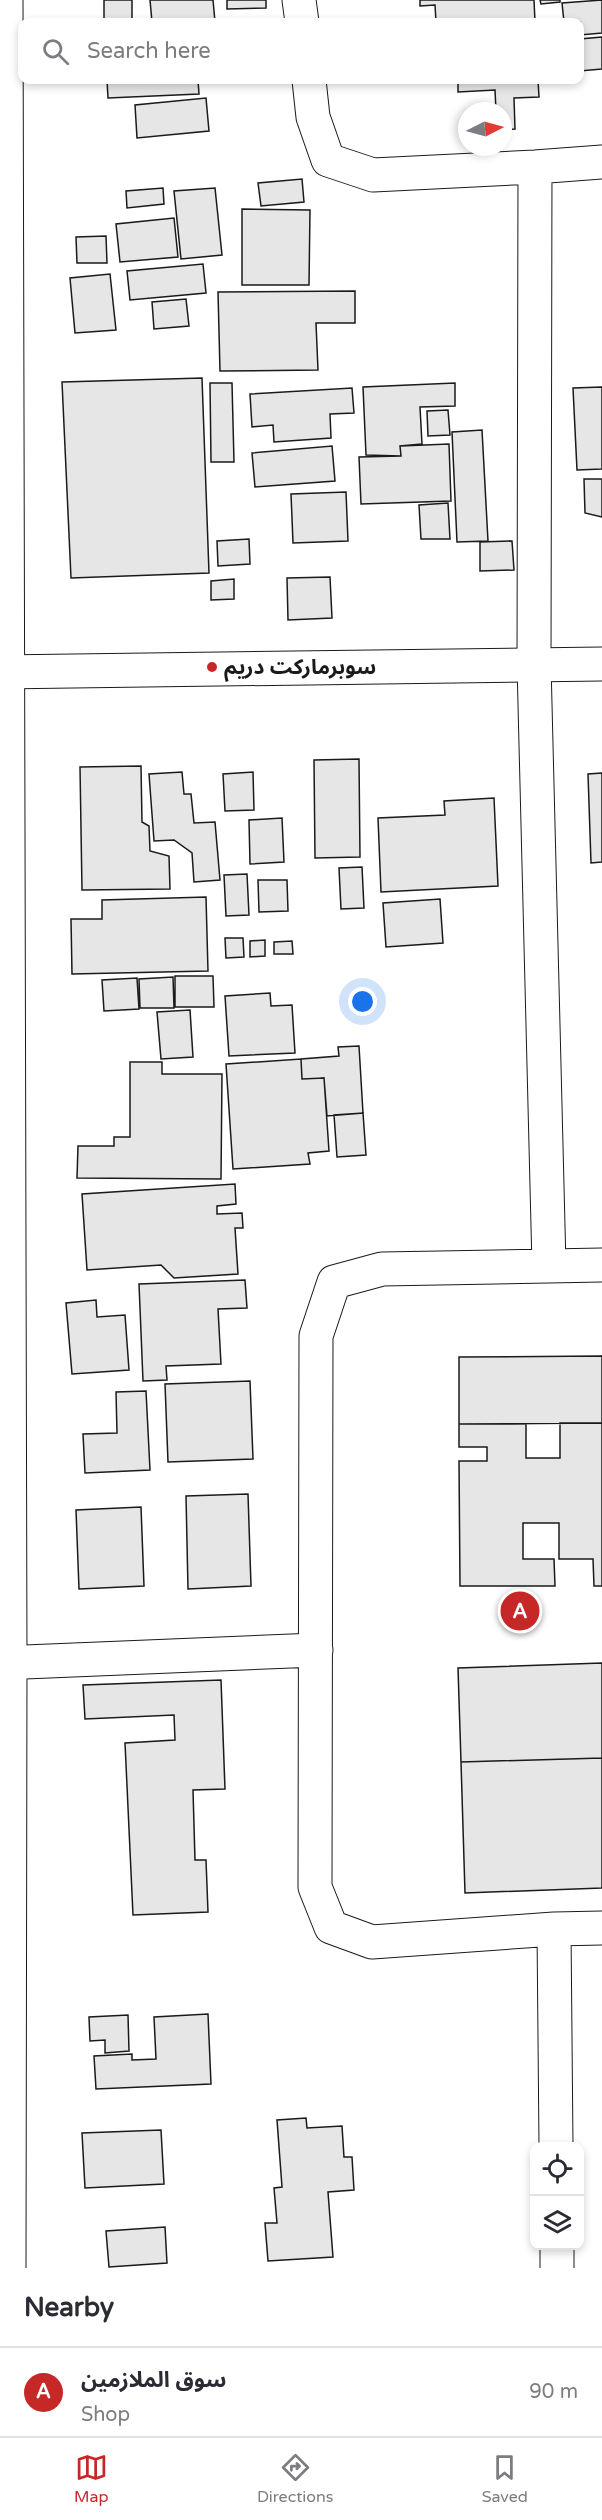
<!DOCTYPE html>
<meta charset="utf-8">
<style>
:root{--surface:#fff;--page:#f7f7f7;--text:#2b2b33;--muted:#7c7c81;--line:#e1e1e2;--accent:#c62828}
body{margin:0;font-family:"Varela Round","Noto Sans Arabic",sans-serif;background:var(--page);color:var(--text)}
.controls{position:absolute;right:18px;bottom:18px;display:grid;overflow:hidden;border-radius:12px;box-shadow:0 3px 9px #0003}
.controls button{width:54px;height:54px;display:grid;place-items:center;padding:0;border:0;border-bottom:2px solid var(--line);background:var(--surface);color:var(--text);font:30px sans-serif}
.compass{position:absolute;left:458px;top:102px;width:54px;height:54px;border-radius:50%;background:var(--surface);box-shadow:0 3px 9px #0003;rotate:84deg}
.you{position:absolute;left:363px;top:1002px;width:21px;height:21px;margin:-15px;border:4px solid #fff;border-radius:50%;background:#1a73e8;box-shadow:0 0 0 9px #1a73e833}
.badge{display:grid;place-items:center;width:39px;height:39px;border-radius:50%;background:var(--accent);color:#fff;font-size:20px;font-weight:700}
.pin{position:absolute;translate:-50% -50%;border:3px solid #fff;box-shadow:0 2px 6px #0006}
.list{margin:0;padding:0;list-style:none}
h2{display:flex;justify-content:space-between;align-items:center;height:78px;margin:0;padding:0 24px;font-size:26px}
h2 small{font-size:20px;font-weight:400;color:var(--muted)}
.list li{display:grid;grid-template-columns:39px 1fr auto;gap:18px;align-items:center;box-sizing:border-box;height:90px;padding:0 24px;border-top:2px solid var(--line)}
.list b{display:block;font-size:22px;white-space:nowrap}
.list p{margin:0;font-size:20px;white-space:nowrap;color:var(--muted)}
.list em{font-size:20px;font-style:normal;color:var(--muted)}
.icon{flex:none;width:33px;height:33px;fill:none;stroke:currentColor;stroke-width:2;stroke-linecap:round;stroke-linejoin:round}
.map{position:relative;flex:none;width:602px;height:2268px;overflow:hidden}
.search{position:absolute;background:var(--surface);box-shadow:0 3px 9px #0003;left:18px;right:18px;top:18px;height:66px;display:flex;align-items:center;gap:15px;box-sizing:border-box;padding:0 21px;border-radius:12px;color:var(--muted);font-size:22px}
.sheet{height:168px;background:var(--surface)}
nav{display:flex;justify-content:space-around;align-items:center;box-sizing:border-box;height:84px;border-top:2px solid var(--line);background:var(--surface);font-size:16px;color:var(--muted)}
nav a{display:grid;justify-items:center;gap:3px}
nav .on{color:var(--accent)}
.map>svg:first-child{display:block}
.building{fill:#e6e6e6;stroke:#1a1a1a;stroke-width:1.5}
.lines{fill:none;stroke-linecap:round;stroke-linejoin:round}
.minor-casing{stroke:#1a1a1a;stroke-width:35}
.tertiary-casing{stroke:#1a1a1a;stroke-width:35}
.minor{stroke:#fff;stroke-width:33}
.tertiary{stroke:#fff;stroke-width:33}
.poi-dot{fill:#c62828;stroke:#fff;stroke-width:2}
.labels{text-anchor:middle;stroke-width:4.5;stroke-linejoin:round;paint-order:stroke}
.poi-label{font-size:21px;font-weight:bold;fill:#1a1a1a;stroke:#fff;text-anchor:start}
</style>
<div class="map">
<svg width="602" height="2268" viewBox="0 0 602 2268">
<rect width="100%" height="100%" fill="#fff"/>
<path class="building" d="M 104,0 L 132,0 L 132,22 L 104,22 Z
M 150,0 L 213,0 L 215,22 L 152,22 Z
M 227,0 L 266,0 L 266,8 L 227,9 Z
M 420,0 L 534,0 L 535,22 L 436,22 L 435,5 L 420,6 Z
M 540,0 L 560,0 L 560,2 L 541,4 Z
M 602,0 L 602,33 L 580,35 L 580,22 L 564,22 L 562,3 Z
M 602,37 L 602,69 L 580,71 L 580,39 Z
M 107,80 L 198,80 L 199,94 L 108,98 Z
M 458,80 L 538,80 L 539,97 L 514,98 L 515,129 L 503,130 L 503,111 L 496,111 L 495,90 L 458,92 Z
M 206,98 L 209,131 L 137,138 L 135,105 Z
M 302,179 L 304,202 L 261,206 L 258,183 Z
M 163,188 L 164,204 L 127,208 L 126,191 Z
M 215,188 L 222,255 L 181,259 L 174,191 Z
M 242,209 L 310,210 L 309,285 L 242,285 Z
M 174,218 L 178,257 L 120,262 L 116,224 Z
M 106,236 L 107,263 L 77,263 L 76,237 Z
M 203,264 L 206,293 L 130,300 L 127,271 Z
M 110,274 L 116,330 L 75,333 L 70,278 Z
M 355,291 L 355,323 L 316,323 L 318,370 L 220,371 L 218,292 Z
M 186,299 L 189,326 L 154,329 L 152,302 Z
M 202,378 L 209,573 L 71,578 L 62,382 Z
M 210,383 L 232,383 L 234,462 L 211,462 Z
M 455,383 L 455,406 L 420,407 L 422,444 L 400,446 L 401,456 L 366,455 L 363,387 Z
M 602,387 L 602,469 L 577,470 L 573,388 Z
M 352,388 L 354,413 L 330,414 L 331,438 L 274,442 L 273,425 L 252,427 L 250,394 Z
M 448,410 L 450,435 L 428,436 L 427,411 Z
M 482,430 L 488,541 L 457,542 L 452,432 Z
M 449,444 L 451,501 L 361,504 L 359,457 L 401,456 L 400,446 Z
M 332,446 L 335,481 L 255,487 L 252,453 Z
M 584,479 L 602,479 L 602,517 L 585,513 Z
M 346,492 L 348,541 L 293,543 L 291,494 Z
M 448,503 L 450,539 L 421,539 L 419,505 Z
M 249,539 L 250,564 L 218,566 L 217,541 Z
M 512,541 L 514,570 L 480,571 L 480,542 Z
M 330,577 L 332,618 L 288,620 L 287,578 Z
M 234,579 L 234,599 L 211,600 L 211,581 Z
M 359,759 L 360,857 L 315,858 L 314,760 Z
M 141,766 L 142,822 L 149,826 L 150,851 L 169,856 L 170,889 L 82,890 L 80,767 Z
M 182,772 L 184,794 L 191,794 L 194,823 L 215,822 L 220,880 L 194,882 L 192,853 L 174,840 L 154,841 L 149,774 Z
M 253,772 L 254,810 L 225,811 L 223,774 Z
M 602,773 L 602,862 L 591,863 L 588,774 Z
M 494,798 L 498,886 L 381,892 L 378,818 L 445,815 L 444,801 Z
M 282,818 L 284,862 L 250,864 L 249,820 Z
M 362,867 L 364,908 L 341,909 L 339,868 Z
M 247,874 L 249,915 L 226,916 L 224,875 Z
M 258,880 L 287,880 L 288,911 L 259,912 Z
M 206,897 L 208,971 L 72,974 L 71,919 L 102,919 L 102,900 Z
M 440,899 L 443,943 L 386,947 L 383,903 Z
M 225,938 L 243,938 L 244,957 L 226,958 Z
M 265,940 L 265,956 L 250,957 L 250,941 Z
M 292,941 L 293,954 L 274,954 L 274,942 Z
M 175,976 L 213,976 L 214,1007 L 175,1007 Z
M 173,977 L 174,1008 L 140,1008 L 139,979 Z
M 137,978 L 139,1009 L 104,1011 L 102,980 Z
M 270,993 L 271,1006 L 292,1005 L 295,1053 L 229,1056 L 225,996 Z
M 190,1010 L 193,1057 L 161,1059 L 157,1012 Z
M 359,1046 L 363,1113 L 327,1116 L 324,1078 L 302,1079 L 301,1059 L 339,1056 L 338,1047 Z
M 301,1059 L 302,1079 L 324,1078 L 329,1151 L 308,1153 L 310,1164 L 233,1169 L 226,1064 Z
M 130,1062 L 162,1062 L 162,1074 L 222,1074 L 221,1179 L 77,1178 L 78,1146 L 114,1146 L 114,1137 L 130,1137 Z
M 363,1113 L 366,1155 L 337,1157 L 334,1115 Z
M 235,1184 L 236,1204 L 217,1206 L 217,1214 L 242,1213 L 243,1228 L 235,1228 L 238,1274 L 174,1278 L 161,1265 L 87,1270 L 82,1194 Z
M 245,1280 L 247,1308 L 218,1309 L 221,1364 L 166,1366 L 167,1380 L 143,1381 L 139,1284 Z
M 96,1300 L 97,1317 L 125,1315 L 129,1370 L 72,1374 L 66,1303 Z
M 602,1356 L 602,1423 L 459,1424 L 459,1357 Z
M 250,1381 L 253,1459 L 168,1462 L 165,1384 Z
M 146,1391 L 150,1470 L 85,1473 L 83,1434 L 117,1433 L 116,1392 Z
M 560,1423 L 602,1423 L 602,1586 L 594,1586 L 593,1559 L 559,1559 L 559,1523 L 523,1523 L 523,1559 L 554,1559 L 555,1586 L 460,1586 L 459,1461 L 487,1461 L 487,1447 L 459,1447 L 459,1424 L 526,1424 L 526,1458 L 560,1458 Z
M 248,1494 L 251,1586 L 188,1589 L 186,1496 Z
M 141,1507 L 144,1586 L 79,1589 L 76,1510 Z
M 602,1663 L 602,1758 L 461,1762 L 458,1668 Z
M 221,1680 L 225,1789 L 193,1790 L 195,1860 L 206,1860 L 208,1912 L 133,1915 L 125,1743 L 175,1740 L 174,1715 L 85,1719 L 83,1685 Z
M 602,1758 L 602,1888 L 465,1893 L 461,1762 Z
M 208,2014 L 211,2084 L 96,2089 L 94,2056 L 132,2054 L 132,2060 L 156,2059 L 154,2017 Z
M 128,2015 L 129,2051 L 105,2053 L 105,2040 L 90,2041 L 89,2017 Z
M 306,2118 L 307,2128 L 342,2126 L 344,2157 L 352,2157 L 354,2190 L 328,2192 L 333,2257 L 268,2261 L 265,2223 L 277,2223 L 274,2188 L 282,2187 L 277,2120 Z
M 161,2130 L 164,2184 L 85,2188 L 82,2133 Z
M 165,2227 L 167,2263 L 109,2267 L 106,2231 Z"/>
<g class="lines">
<defs>
<path id="minor" d="M 6,0 L 10,1663 L 9,2268
M 299,0 L 302,22
M 309,80 L 313,117 L 328,160 L 373,175 L 535,167 L 602,162
M 535,167 L 534,664 L 549,1266
M 602,1265 L 382,1269 L 334,1282 L 316,1336 L 315,1887 L 331,1927 L 372,1942 L 554,1929 L 602,1928
M 0,1663 L 316,1650
M 554,1929 L 556,2146
M 557,2246 L 557,2268"/>
<path id="tertiary" d="M 0,672 L 602,664"/>
</defs>
<use href="#minor" class="minor-casing"/>
<use href="#tertiary" class="tertiary-casing"/>
<use href="#minor" class="minor"/>
<use href="#tertiary" class="tertiary"/>
</g>
<circle class="poi-dot" cx="212" cy="667" r="6"/>
<g class="labels">
<g class="poi-label">
<text x="224" y="674">سوبرماركت دريم</text>
</g>
</g>
</svg>
<div class="controls">
<button><svg class="icon" aria-label="locate" viewBox="0 0 24 24"><circle cx="12" cy="12" r="6"/><path d="M12 2v4M12 18v4M2 12h4M18 12h4"/></svg></button>
<button><svg class="icon" aria-label="layers" viewBox="0 0 24 24"><path d="M12 4l9 5-9 5-9-5zM3 14l9 5 9-5"/></svg></button>
</div>
<svg class="compass" viewBox="-18 -18 36 36"><path d="M0-13l5 13h-10z" fill="#e53935"/><path d="M0 13l5-13h-10z" fill="#7c7c81"/></svg>
<div class="you"></div>
<div class="pin badge" style="left:520px;top:1611px">A</div>
<div class="search"><svg class="icon" aria-label="search" viewBox="0 0 24 24"><circle cx="10" cy="10" r="6"/><path d="M15 15l6 6"/></svg>Search here</div>
</div>
<section class="sheet">
<h2>Nearby<small></small></h2>
<ul class="list">
<li><span class="badge">A</span><div><b>سوق الملازمين</b><p>Shop</p></div><em>90 m</em></li>
</ul>
</section>
<nav>
<a class="on"><svg class="icon" aria-label="map" viewBox="0 0 24 24"><path d="M3 6l6-2 6 2 6-2v14l-6 2-6-2-6 2zM9 4v14M15 6v14"/></svg>Map</a>
<a><svg class="icon" aria-label="directions" viewBox="0 0 24 24"><path d="M12 3l9 9-9 9-9-9zM9 14v-3h6M13 9l2 2-2 2"/></svg>Directions</a>
<a><svg class="icon" aria-label="saved" viewBox="0 0 24 24"><path d="M7 4h10v16l-5-4-5 4z"/></svg>Saved</a>
</nav>
